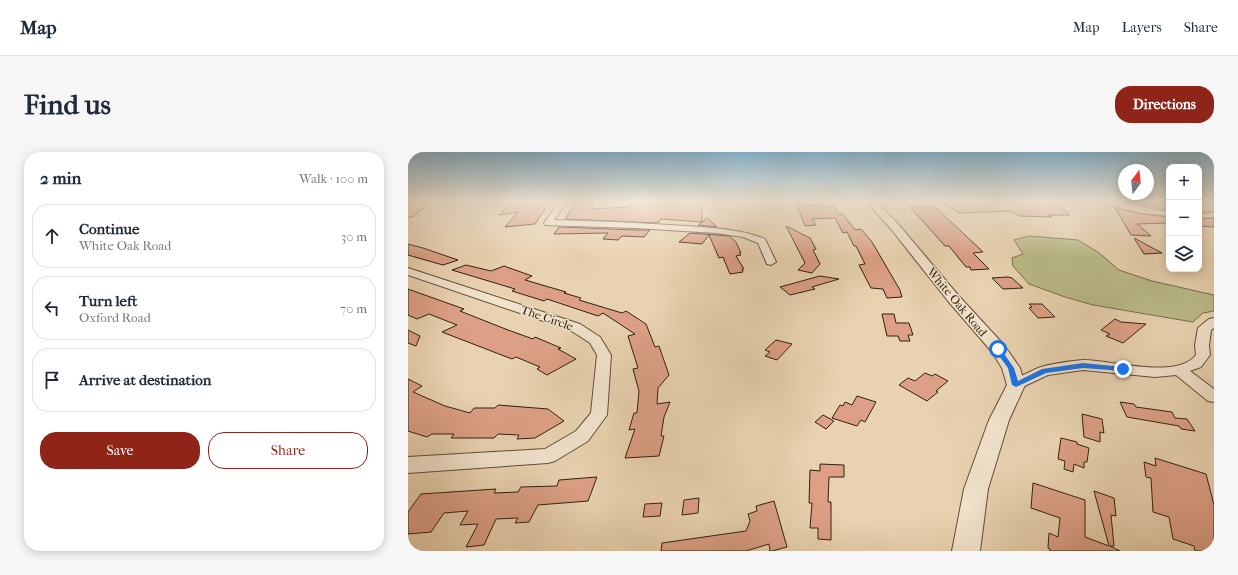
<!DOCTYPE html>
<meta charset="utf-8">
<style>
:root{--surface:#fff;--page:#f6f6f7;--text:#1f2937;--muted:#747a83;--line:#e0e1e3;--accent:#8f2418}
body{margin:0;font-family:"IM FELL French Canon",serif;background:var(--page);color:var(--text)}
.controls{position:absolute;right:12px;top:12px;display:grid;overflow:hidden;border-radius:8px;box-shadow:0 2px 10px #0003}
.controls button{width:36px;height:36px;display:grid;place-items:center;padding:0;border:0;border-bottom:1px solid var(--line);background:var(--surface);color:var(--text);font:20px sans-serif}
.compass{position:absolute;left:710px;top:12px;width:36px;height:36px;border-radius:50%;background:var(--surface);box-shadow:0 2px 10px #0003;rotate:15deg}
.stop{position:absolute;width:12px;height:12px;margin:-9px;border:3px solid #1a73e8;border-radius:50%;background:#fff}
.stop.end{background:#1a73e8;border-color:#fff;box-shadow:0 1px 4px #0008}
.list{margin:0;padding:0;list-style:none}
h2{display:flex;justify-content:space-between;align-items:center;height:52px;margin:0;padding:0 16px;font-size:17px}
h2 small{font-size:13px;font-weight:400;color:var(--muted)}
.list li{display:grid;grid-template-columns:26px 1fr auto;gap:12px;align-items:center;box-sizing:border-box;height:64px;margin:0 8px 8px;padding:0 8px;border:1px solid var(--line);border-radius:16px}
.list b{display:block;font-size:15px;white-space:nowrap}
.list p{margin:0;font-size:13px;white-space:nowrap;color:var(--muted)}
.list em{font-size:13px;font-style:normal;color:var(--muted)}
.actions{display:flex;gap:8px;padding:12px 16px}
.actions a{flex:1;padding:9px 0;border:1px solid var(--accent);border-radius:16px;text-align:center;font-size:14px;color:var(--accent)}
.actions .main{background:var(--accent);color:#fff}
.icon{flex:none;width:22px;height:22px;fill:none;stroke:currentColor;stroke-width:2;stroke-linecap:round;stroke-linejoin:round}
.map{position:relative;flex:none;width:806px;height:399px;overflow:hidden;border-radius:16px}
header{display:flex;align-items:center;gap:24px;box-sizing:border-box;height:56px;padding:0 20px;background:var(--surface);border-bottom:1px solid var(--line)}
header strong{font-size:19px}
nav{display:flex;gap:22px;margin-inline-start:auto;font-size:14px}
.intro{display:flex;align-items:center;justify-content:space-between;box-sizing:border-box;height:96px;padding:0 24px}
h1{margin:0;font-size:28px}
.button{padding:10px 18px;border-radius:16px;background:var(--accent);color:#fff;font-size:14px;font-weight:700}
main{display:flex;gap:24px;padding:0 24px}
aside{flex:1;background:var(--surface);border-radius:16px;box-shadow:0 2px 10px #0003}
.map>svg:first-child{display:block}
.green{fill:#babb88;stroke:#766e4c}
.building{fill:#dda086;stroke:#32200f}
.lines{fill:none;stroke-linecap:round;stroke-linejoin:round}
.minor-casing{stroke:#604c37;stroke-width:2}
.tertiary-casing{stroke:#604c37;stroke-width:2}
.primary-casing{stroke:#32200f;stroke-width:2}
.minor{fill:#f1e2cc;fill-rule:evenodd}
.tertiary{fill:#f1e2cc;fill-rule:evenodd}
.primary{fill:#e4b978;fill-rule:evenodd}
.route{fill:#1a73e8}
.labels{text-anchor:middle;stroke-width:3;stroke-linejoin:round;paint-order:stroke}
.street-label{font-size:12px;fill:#32200f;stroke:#f1e2cc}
</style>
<header>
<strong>Map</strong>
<nav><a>Map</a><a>Layers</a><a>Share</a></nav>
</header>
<div class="intro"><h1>Find us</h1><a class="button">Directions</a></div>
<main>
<aside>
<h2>2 min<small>Walk · 100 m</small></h2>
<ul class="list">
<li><svg class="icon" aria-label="ahead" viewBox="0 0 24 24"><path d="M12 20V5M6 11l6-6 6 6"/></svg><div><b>Continue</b><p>White Oak Road</p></div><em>30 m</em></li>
<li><svg class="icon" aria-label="left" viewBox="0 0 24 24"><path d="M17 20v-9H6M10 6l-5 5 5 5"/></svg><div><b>Turn left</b><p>Oxford Road</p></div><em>70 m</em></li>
<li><svg class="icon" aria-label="arrive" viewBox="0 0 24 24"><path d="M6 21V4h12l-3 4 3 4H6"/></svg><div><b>Arrive at destination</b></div></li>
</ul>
<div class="actions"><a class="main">Save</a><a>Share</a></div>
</aside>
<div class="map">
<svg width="806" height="399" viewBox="0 0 806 399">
<rect width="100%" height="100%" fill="#e9d2b0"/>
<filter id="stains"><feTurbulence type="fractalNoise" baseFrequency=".005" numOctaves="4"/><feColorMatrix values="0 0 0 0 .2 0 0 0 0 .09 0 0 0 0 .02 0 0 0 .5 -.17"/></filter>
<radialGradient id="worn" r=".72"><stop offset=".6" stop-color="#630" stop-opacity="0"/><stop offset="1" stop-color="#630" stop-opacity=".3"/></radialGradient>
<path class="green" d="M 621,84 L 670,88 L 690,100 L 711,118 L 744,129 L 806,143 L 806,159 L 795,161 L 785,170 L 685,153 L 657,145 L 621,132 L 605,114 L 604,106 L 615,102 L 606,88 Z"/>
<path class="building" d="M 105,49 L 142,49 L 127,72 L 97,75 L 110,60 L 91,63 Z
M 246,49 L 294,49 L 294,70 L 299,66 L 309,75 L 290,73 L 294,70 L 253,67 L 250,71 L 157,67 L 167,52 L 184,51 L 186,51 L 183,57 L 221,55 L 222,52 Z
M 387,49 L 395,49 L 397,54 L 410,53 L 412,55 L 426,54 L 431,62 L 435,62 L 447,78 L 453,77 L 464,90 L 492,138 L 494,145 L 479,146 L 475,137 L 463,136 L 451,113 L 457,112 L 448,94 L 446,94 L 439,80 L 435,81 L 427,66 L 404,67 L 408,73 L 397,74 Z
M 561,49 L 644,49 L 662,63 L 641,63 L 644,65 L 611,64 L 603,59 L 551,61 L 536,51 Z
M 714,49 L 736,49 L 761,53 L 761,58 Z
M 791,49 L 806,49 L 806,60 L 791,60 Z
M 526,54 L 575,100 L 565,101 L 581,117 L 563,118 L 562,115 L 558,115 L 541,94 L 537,94 L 502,55 Z
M 707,56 L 734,62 L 761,65 L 761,71 L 729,72 L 743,84 L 723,83 Z
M 806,66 L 806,75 L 791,74 L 791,67 Z
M 378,74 L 402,86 L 408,97 L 405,98 L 412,112 L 404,121 L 390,118 L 397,111 Z
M 151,75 L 227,78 L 242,78 L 236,85 L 214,84 L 210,88 L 195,87 L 200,81 L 146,82 Z
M 282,81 L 321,84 L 328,90 L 333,101 L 331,101 L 333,103 L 328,104 L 336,117 L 334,117 L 335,120 L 322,122 L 315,105 L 311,106 L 301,83 L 294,92 L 271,90 Z
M 726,86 L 754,101 L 736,102 Z
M 0,92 L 15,96 L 50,108 L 35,113 L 0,103 Z
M 58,113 L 83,119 L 96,114 L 124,124 L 117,128 L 158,140 L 156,141 L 173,146 L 171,148 L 214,161 L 218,159 L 238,172 L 247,195 L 251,194 L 261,223 L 250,236 L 249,252 L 262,250 L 256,265 L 253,284 L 256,284 L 251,304 L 217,306 L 227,277 L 221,278 L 226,261 L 229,261 L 231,239 L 225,217 L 230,216 L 220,184 L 227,182 L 195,161 L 190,164 L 139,147 L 136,149 L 104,139 L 107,137 L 44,118 Z
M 412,124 L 431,127 L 404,135 L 407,137 L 382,143 L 372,135 Z
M 600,125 L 604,126 L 615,136 L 595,137 L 584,126 Z
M 0,137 L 56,157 L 52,159 L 100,178 L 125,187 L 127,185 L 153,196 L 150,197 L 168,207 L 139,223 L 129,217 L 132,215 L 108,205 L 104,207 L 34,180 L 49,173 L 21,162 L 9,167 L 0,163 Z
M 621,152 L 634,152 L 647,165 L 630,166 L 621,156 L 624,155 Z
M 474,162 L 486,162 L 488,171 L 501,171 L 505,183 L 500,183 L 502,189 L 492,189 L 490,184 L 479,184 Z
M 707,167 L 713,170 L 738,172 L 715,191 L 698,184 L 702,182 L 693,178 Z
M 0,178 L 12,184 L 8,194 L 0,191 Z
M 368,188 L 384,192 L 369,208 L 357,204 L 362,200 L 357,198 Z
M 517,221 L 524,224 L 527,222 L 540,229 L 528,239 L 530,240 L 519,249 L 491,233 L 500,226 L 507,229 Z
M 0,227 L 14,234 L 5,240 L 37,254 L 62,261 L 66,256 L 87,256 L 90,253 L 140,257 L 156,269 L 127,286 L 109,287 L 111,283 L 90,282 L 86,286 L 43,286 L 46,282 L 24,282 L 19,285 L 0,279 Z
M 449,244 L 468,250 L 457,270 L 453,268 L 449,274 L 424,266 L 432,253 L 435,254 L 437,250 L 444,253 Z
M 712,250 L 726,252 L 728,255 L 764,260 L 767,266 L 779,267 L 787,279 L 773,277 L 771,274 L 719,265 Z
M 674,262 L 694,267 L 696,281 L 692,280 L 692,290 L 676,285 Z
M 415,263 L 426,269 L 418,277 L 407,270 Z
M 653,286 L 669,290 L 669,292 L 681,296 L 679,310 L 676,310 L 676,316 L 666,312 L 665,320 L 656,317 L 657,309 L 650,307 Z
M 747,306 L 798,322 L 806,353 L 806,399 L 787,399 L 786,394 L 765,387 L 761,365 L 745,360 L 743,326 L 738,325 L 736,310 L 748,314 Z
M 412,312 L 436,313 L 436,325 L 421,325 L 420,350 L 423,350 L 423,388 L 410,387 L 410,376 L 402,376 L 404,351 L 401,351 L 402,318 L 412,319 Z
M 189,325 L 180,349 L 130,353 L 121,370 L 107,371 L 110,366 L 88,367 L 76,393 L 58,395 L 70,372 L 52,373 L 60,359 L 36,361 L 23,380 L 0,382 L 0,360 L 13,342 L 88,337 L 86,341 L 110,340 L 113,335 L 149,334 L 151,328 Z
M 625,331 L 677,348 L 677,385 L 701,394 L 686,339 L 706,346 L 708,364 L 703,363 L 706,394 L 702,394 L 712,399 L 642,399 L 642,397 L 640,396 L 641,381 L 650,385 L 652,366 L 623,356 Z
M 291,346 L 290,361 L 274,363 L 276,348 Z
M 366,349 L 379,395 L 364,399 L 362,399 L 361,392 L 338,399 L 253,399 L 254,391 L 338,379 L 342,369 L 340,362 L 349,359 L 348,354 Z
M 254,351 L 252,364 L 235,365 L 237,352 Z"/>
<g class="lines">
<defs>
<path id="minor" d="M 152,49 L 159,49 L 146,68 C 190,69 234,71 279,74 C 306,76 332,77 357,87 L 368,110 L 363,113 L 359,112 L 350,91 L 335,85 L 308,81 L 227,76 L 137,73 L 136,71 Z
M 686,49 C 711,49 736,57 761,60 L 761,64 L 734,61 Z
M 806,61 L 806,65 L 791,66 L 791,62 Z
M 0,116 L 172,172 L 192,185 L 203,203 L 199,263 L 180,289 L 147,309 L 140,311 L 0,321 L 0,305 L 137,297 L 168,279 L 183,261 L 189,203 L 182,191 L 162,178 L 0,123 Z
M 806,166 L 806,176 L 803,178 L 801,193 L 802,203 L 793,215 L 782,219 L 806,237 L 806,250 L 800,249 L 768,223 L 747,225 L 675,218 L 640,223 L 608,238 L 603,237 L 600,233 L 603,229 C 612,225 621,220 630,216 C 641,212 664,209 675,208 C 704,208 768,228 788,203 L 787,193 L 790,176 L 801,167 Z"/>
<path id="tertiary" d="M 458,49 L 468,49 L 491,73 L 550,143 L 596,193 L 612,216 L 617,233 L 601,268 L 580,337 L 572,399 L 544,399 L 556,337 L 581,268 L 599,233 L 594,216 L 584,200 L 540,149 L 483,77 Z"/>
<path id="primary" d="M 8,49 L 23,49 L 5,64 L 0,65 L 0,55 Z"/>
</defs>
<use href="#minor" class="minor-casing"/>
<use href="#tertiary" class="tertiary-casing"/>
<use href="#primary" class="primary-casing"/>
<use href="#minor" class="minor"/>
<use href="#tertiary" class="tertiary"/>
<use href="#primary" class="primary"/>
</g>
<linearGradient id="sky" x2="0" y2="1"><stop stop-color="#87b5d1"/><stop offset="0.47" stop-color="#f5ebdb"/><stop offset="1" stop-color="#f5ebdb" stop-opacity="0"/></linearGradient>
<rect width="806" height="105" fill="url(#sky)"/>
<path class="route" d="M 590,195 L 592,196 L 606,216 L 610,229 L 634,217 L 675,211 L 715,215 L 719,217 L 715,219 L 675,216 L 638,221 L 608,235 L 604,233 L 600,216 L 586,197 Z"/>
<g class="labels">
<g class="street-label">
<text transform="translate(549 150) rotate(50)" y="4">White Oak Road</text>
<text transform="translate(139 166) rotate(19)" y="4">The Circle</text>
</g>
</g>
<rect width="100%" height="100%" filter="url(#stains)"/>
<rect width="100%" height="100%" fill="url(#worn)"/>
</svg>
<div class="controls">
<button>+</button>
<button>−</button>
<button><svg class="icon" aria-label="layers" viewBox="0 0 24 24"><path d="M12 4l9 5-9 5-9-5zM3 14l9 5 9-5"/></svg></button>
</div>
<svg class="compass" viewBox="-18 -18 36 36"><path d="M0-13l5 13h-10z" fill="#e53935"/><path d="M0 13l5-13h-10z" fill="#747a83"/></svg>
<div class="stop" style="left:590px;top:197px"></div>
<div class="stop end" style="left:715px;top:217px"></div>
</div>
</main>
